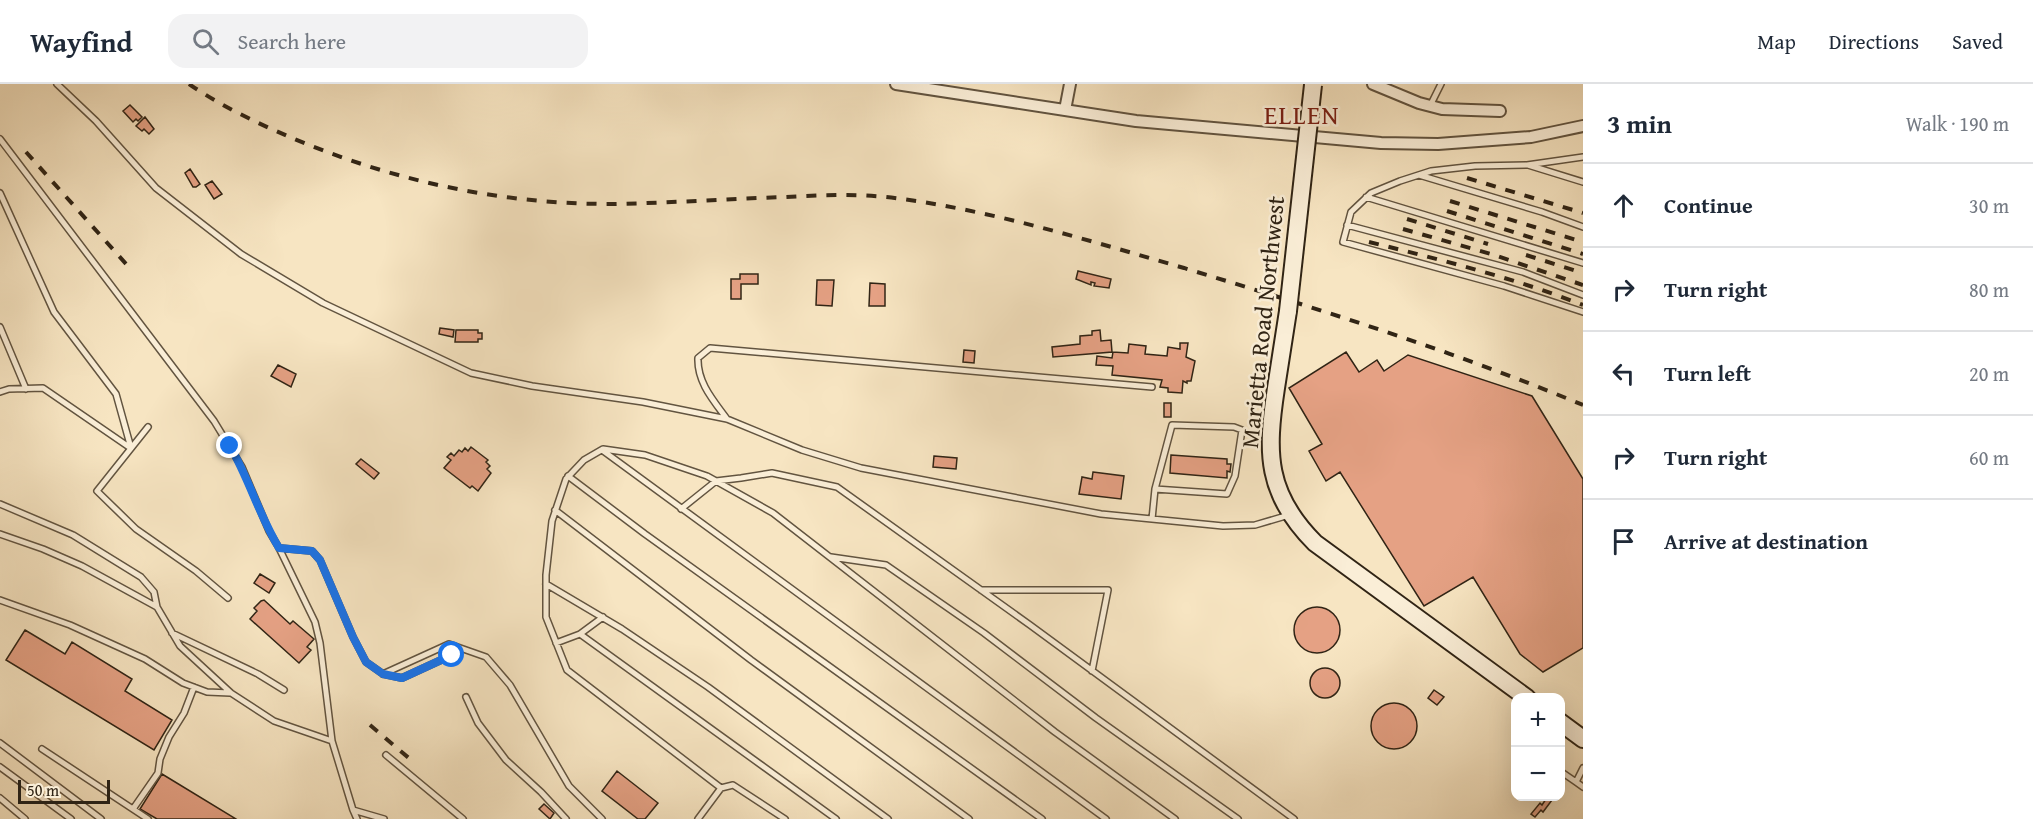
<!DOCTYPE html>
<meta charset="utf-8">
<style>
:root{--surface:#fff;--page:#f2f2f3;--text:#1f2937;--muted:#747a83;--line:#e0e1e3}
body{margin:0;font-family:"Gentium Book Plus",serif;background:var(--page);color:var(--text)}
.controls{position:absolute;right:18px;bottom:18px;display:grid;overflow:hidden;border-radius:12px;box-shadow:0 6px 24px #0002}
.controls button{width:54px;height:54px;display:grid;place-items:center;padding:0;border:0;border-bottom:2px solid var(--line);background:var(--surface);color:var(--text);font:30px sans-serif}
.scale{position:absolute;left:18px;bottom:15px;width:92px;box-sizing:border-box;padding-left:6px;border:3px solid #302415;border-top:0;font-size:16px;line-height:21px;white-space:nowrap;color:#302415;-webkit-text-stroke:4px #faeed7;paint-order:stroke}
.stop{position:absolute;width:18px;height:18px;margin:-14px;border:4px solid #1a73e8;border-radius:50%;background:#fff}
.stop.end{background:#1a73e8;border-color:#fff;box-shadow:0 2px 6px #0008}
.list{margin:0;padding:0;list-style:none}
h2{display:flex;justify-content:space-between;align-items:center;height:78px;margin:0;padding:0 24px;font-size:26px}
h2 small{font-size:20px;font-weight:400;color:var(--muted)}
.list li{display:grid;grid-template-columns:39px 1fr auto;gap:18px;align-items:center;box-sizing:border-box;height:84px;padding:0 24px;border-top:2px solid var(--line)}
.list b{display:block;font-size:22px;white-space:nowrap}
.list em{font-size:20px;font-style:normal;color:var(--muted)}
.icon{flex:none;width:33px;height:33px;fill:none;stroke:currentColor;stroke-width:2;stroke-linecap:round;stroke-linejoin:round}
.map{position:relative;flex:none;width:1583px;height:735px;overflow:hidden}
header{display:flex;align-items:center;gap:36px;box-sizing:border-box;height:84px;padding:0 30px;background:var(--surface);border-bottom:2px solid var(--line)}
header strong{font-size:28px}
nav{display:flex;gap:33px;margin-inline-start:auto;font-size:21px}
.search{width:420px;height:54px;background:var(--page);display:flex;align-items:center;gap:15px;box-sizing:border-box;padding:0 21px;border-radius:18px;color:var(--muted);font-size:22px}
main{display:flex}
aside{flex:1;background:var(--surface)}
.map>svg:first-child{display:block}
.building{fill:#e5a184;stroke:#302415;stroke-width:1.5}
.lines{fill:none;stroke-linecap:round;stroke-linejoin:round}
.lane-casing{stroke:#625440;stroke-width:8}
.street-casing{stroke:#625440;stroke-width:14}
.secondary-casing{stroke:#302415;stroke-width:20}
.lane{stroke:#faeed7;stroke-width:5}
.street{stroke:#faeed7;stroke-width:10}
.secondary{stroke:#faeed7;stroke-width:16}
.rail{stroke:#302415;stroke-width:4;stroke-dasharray:10 10;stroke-linecap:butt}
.secondary-bridge-casing{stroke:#302415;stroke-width:20;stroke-linecap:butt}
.secondary-bridge{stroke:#faeed7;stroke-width:16}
.route{stroke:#1a73e8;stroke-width:8}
.labels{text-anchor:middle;stroke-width:5;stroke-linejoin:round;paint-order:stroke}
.street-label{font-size:24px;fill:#302415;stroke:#faeed7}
.neighbourhood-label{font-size:26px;letter-spacing:1.5px;fill:#7a1f14;stroke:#faeed7}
</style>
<header>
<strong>Wayfind</strong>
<div class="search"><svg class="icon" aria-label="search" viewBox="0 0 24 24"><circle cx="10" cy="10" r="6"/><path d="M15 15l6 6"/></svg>Search here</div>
<nav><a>Map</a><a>Directions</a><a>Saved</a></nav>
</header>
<main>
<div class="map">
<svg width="1583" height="735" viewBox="0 0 1583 735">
<rect width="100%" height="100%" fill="#f7e5c2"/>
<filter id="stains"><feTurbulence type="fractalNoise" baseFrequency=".00333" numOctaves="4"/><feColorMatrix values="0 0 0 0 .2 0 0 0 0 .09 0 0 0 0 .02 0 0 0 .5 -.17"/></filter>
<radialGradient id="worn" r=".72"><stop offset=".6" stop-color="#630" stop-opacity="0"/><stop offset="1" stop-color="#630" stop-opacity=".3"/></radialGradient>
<path class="building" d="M 130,21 L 142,33 L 138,37 L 136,35 L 133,38 L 123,27 Z
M 145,33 L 154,45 L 149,50 L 144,45 L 142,47 L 136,42 Z
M 190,85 L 200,100 L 196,103 L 193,103 L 185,89 Z
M 212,97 L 222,110 L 214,115 L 205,101 Z
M 1078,187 L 1111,195 L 1109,204 L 1094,202 L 1095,199 L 1091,198 L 1091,201 L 1076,195 Z
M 740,190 L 758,190 L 758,200 L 741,200 L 741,215 L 731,215 L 731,195 L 740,195 Z
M 817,196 L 834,196 L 832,222 L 816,221 Z
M 870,199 L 885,200 L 885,222 L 869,222 Z
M 440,244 L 454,246 L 453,253 L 439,250 Z
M 456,246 L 478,246 L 478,249 L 482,249 L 482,255 L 478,255 L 478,258 L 455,258 Z
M 1100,246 L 1101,257 L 1111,256 L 1112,268 L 1053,273 L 1052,263 L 1080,260 L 1080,252 L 1092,251 L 1092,247 Z
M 1180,259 L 1188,259 L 1186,273 L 1195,277 L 1191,297 L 1187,297 L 1187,299 L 1183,297 L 1182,309 L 1168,308 L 1168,304 L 1160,303 L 1162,296 L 1112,291 L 1113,282 L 1096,281 L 1097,272 L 1112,274 L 1113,268 L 1128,269 L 1129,260 L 1146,262 L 1145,270 L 1167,272 L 1168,263 L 1180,265 Z
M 964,266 L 975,267 L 974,279 L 963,278 Z
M 1346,268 L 1359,288 L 1377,276 L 1384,287 L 1408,271 L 1532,312 L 1583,395 L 1583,564 L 1543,588 L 1520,570 L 1473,493 L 1424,522 L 1340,388 L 1326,397 L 1309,367 L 1322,360 L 1289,304 Z
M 278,281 L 296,290 L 291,303 L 271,292 Z
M 1164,319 L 1171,319 L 1171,333 L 1164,333 Z
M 471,363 L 488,376 L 486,378 L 490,382 L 487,385 L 491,389 L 478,407 L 472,402 L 470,404 L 444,384 L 451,376 L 447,373 L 451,369 L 454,372 L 459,366 L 462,368 L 465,364 L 468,367 Z
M 1171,371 L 1227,375 L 1227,380 L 1231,380 L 1230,388 L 1227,387 L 1227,394 L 1170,389 Z
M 934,372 L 957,374 L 956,385 L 933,383 Z
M 361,375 L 379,389 L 374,395 L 356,380 Z
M 1093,388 L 1124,392 L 1121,415 L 1079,410 L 1082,393 L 1092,395 Z
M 260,490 L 275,499 L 269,509 L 254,499 Z
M 264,516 L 290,540 L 293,537 L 314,555 L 307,563 L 311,566 L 299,579 L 250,535 L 257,527 L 254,524 L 261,517 Z
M1294 546a23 23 0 1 1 46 0a23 23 0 1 1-46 0Z
M 25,546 L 65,570 L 72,558 L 132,595 L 125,607 L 172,636 L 154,666 L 6,576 Z
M1310 599a15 15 0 1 1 30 0a15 15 0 1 1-30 0Z
M 1434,606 L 1444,613 L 1437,621 L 1428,614 Z
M1371 642a23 23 0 1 1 46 0a23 23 0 1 1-46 0Z
M 617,687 L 658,719 L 645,735 L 638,735 L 602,707 Z
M 162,690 L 236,735 L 157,735 L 140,725 Z
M 1548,712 L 1555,712 L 1543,728 L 1541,726 L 1535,733 L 1531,730 L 1540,719 L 1542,721 Z
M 544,720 L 554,729 L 550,735 L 539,725 Z"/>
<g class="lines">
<defs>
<path id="lane" d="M 57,0 L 96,37 L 156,104 L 241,170 L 323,219 L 471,289 L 532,302 L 643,318 L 727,335 L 802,366 L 861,384 L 1101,430 L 1223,442 L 1255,441 L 1289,431
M 1430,22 L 1441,0
M 0,55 L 214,337 L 242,383 L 269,447 L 279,464 L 315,538 L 320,559 L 332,657 L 353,726 L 384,735
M 1583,73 L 1527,81 L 1475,82 L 1431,87 L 1400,97 L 1371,109 L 1351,128 L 1343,158 L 1504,202 L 1583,228
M 1528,81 L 1583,98
M 1419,91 L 1542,128 L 1583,143
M 0,109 L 54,228 L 116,310 L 131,364
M 1366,113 L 1583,179
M 1347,141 L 1523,188 L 1583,211
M 0,243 L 26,305
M 0,308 L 9,305 L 43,304 L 129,363
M 727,335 C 713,316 697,298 698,274 L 710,264 L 1152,303
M 148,343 L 97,407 L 136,445 L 196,487 L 228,514
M 602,366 L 1106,735
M 568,392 L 645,450 L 1042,735
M 0,420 L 73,451 L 141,493 L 154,508 L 157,523
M 681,425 L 716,397 L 741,394 L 772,389 L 837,403 L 1030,541 L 1294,735
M 555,426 L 751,576 L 969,735
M 1152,435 L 1155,405 L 1227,410 L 1235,392 L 1242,346 L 1234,343 L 1172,341 L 1155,405
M 0,450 L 43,465 L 82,482 L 157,523 L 180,562 L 231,609 L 274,637 L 332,657
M 279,464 L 312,467 L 320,476 L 353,553 L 366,578 L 383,590 L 402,594 L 452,571 L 460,564
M 831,473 L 886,481 L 984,549 L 1096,634 L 1238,735
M 546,500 L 622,545 L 708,603 L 888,735
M 981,506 L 1108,506 L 1092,587
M 0,516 L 70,541 L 145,575 L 183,599 L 207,608 L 230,609
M 172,549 L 258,590 L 284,606
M 580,550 L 603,533
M 556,559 L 580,550 L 836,735
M 383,590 L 449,560 L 486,573 L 510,601 L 569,702 L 602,735
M 466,613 L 478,639 L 506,676 L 541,708 L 566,735
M 0,659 L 101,735
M 42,665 L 148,735
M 386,671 L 463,735
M 0,683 L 71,735
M 1560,687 L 1576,698 L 1583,684
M 1576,698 L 1583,703
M 721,704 L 733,701 L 785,735
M 0,714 L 25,735
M 133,725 L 158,689 L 160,675 L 169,653 L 184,629 L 194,603
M 353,726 L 357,735
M 698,735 L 721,704 L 567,586 L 546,533 L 546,491 L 552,437 L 566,395 L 584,376 L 603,365 L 645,371 L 707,392 L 773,429 L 1055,648 L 1175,735"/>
<path id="street" d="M 896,0 L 1136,37 L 1381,59 L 1438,60 L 1531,53 L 1583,42
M 1373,0 L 1419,19 L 1442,25 L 1500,27
M 1065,26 L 1070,0"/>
<path id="secondary" d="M 1288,227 C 1284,252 1280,278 1276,304 C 1266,369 1266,410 1315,459 L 1527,614
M 1560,638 L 1583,655"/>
</defs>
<use href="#lane" class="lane-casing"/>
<use href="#street" class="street-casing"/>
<use href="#secondary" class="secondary-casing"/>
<use href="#lane" class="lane"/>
<use href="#street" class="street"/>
<use href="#secondary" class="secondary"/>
<path class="rail" d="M 189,0 C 221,22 257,39 292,54 C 394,97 500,120 611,120 C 669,119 727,115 785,113 C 823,111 863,109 902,115 C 998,128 1090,157 1184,184 C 1319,225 1453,267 1583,321
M 26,68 L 127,181
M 1467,94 L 1583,129
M 1450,117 L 1583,158
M 1447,127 L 1583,170
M 1407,135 L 1488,160
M 1403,145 L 1491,170 L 1583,201
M 1369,158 C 1442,176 1514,194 1583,221
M 1526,171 L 1583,189
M 370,641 L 410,675"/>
<defs>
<path id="secondary-bridge" d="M 1288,227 L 1313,1"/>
</defs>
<use href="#secondary-bridge" class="secondary-bridge-casing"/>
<use href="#secondary-bridge" class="secondary-bridge"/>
</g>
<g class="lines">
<path class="route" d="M 230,362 C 249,395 259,431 279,464 L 312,467 L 320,476 L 353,553 L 366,578 L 383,590 L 402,594 L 452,571"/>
</g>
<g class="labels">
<g class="street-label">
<text transform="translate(1263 238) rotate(-84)" y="8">Marietta Road Northwest</text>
</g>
<g class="neighbourhood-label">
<text x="1302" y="40">ELLEN</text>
</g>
</g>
<rect width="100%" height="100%" filter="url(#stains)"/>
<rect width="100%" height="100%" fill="url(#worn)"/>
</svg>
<div class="controls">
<button>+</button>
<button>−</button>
</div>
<div class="scale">50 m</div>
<div class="stop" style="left:452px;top:571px"></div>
<div class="stop end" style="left:230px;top:362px"></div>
</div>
<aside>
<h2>3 min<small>Walk · 190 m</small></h2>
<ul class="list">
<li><svg class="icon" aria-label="ahead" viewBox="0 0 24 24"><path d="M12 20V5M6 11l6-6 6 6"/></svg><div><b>Continue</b></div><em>30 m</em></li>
<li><svg class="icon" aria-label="right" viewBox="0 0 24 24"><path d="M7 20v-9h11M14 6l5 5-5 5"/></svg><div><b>Turn right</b></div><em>80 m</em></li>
<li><svg class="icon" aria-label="left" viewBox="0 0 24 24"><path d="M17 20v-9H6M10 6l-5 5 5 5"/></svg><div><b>Turn left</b></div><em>20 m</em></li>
<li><svg class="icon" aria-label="right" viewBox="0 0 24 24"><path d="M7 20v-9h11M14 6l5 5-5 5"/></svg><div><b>Turn right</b></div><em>60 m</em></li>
<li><svg class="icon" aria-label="arrive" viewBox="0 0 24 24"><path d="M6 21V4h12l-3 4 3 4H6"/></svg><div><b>Arrive at destination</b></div></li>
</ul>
</aside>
</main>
